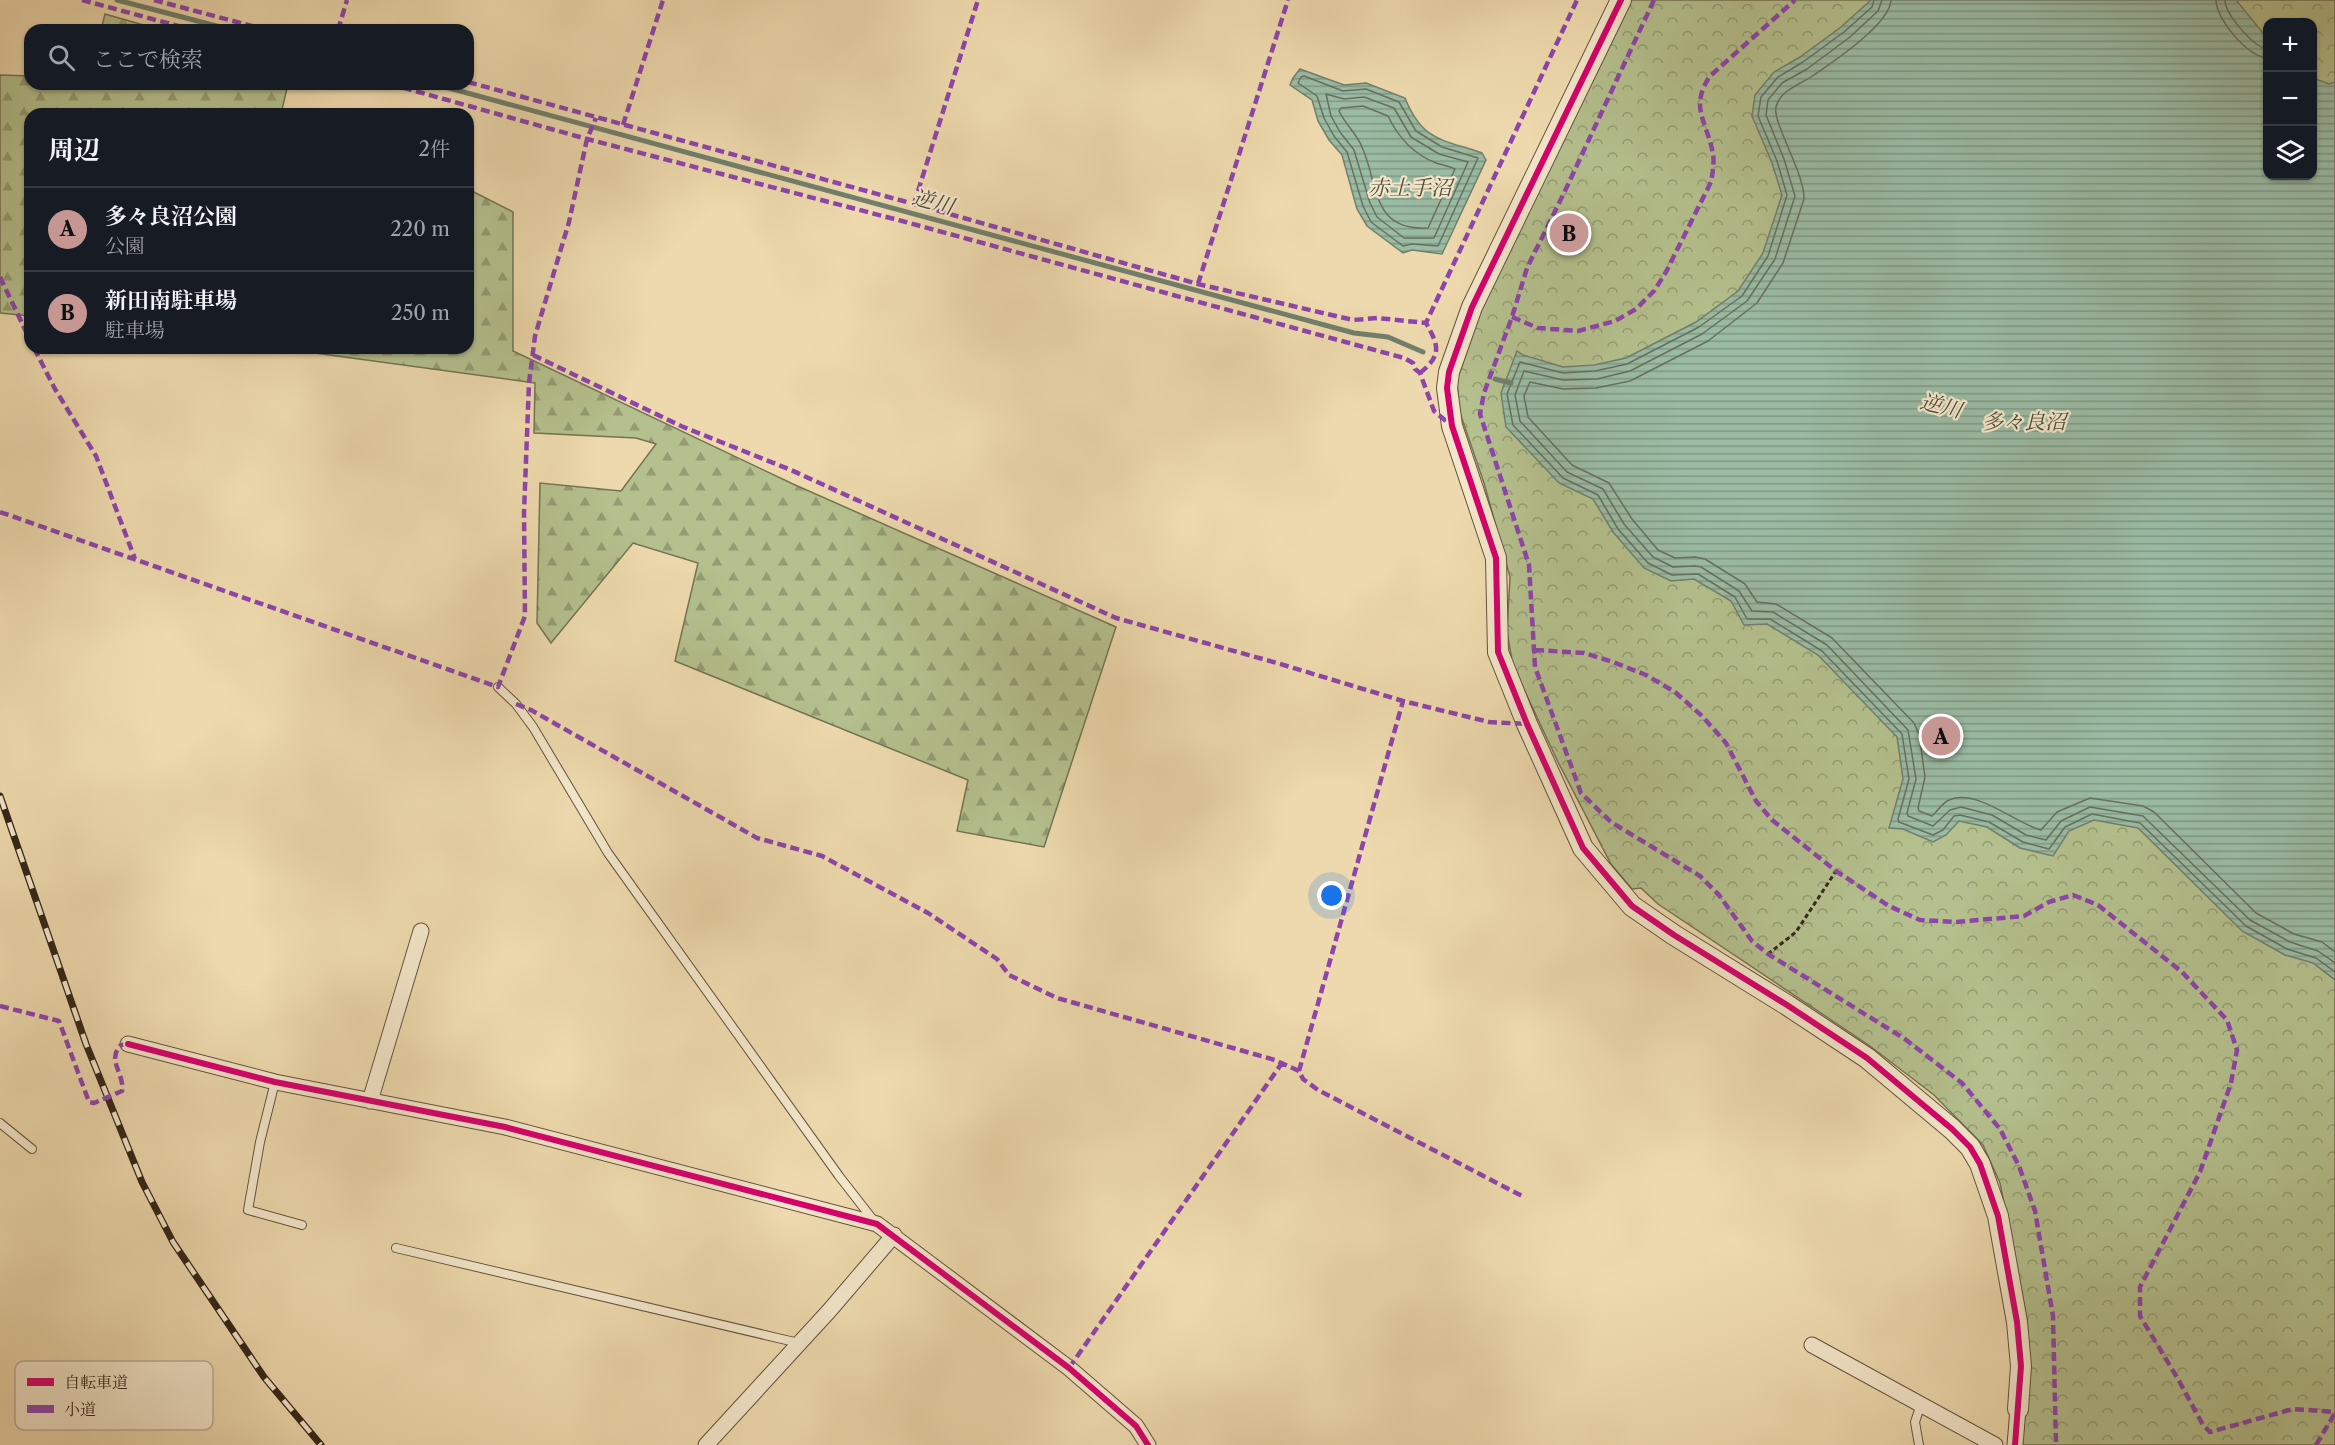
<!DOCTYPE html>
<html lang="ja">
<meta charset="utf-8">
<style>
:root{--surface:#171b24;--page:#20242c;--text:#f1f3f6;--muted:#9ea1a6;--line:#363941;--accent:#c59692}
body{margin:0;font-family:"Libre Caslon Text","Noto Serif JP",serif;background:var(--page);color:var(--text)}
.controls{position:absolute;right:18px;top:18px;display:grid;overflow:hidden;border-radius:12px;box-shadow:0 2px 4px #0004}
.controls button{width:54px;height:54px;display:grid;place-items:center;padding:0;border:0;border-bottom:2px solid var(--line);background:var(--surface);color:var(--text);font:30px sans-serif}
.you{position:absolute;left:1332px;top:896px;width:21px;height:21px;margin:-15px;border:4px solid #fff;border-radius:50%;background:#1a73e8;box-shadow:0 0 0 9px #1a73e833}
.badge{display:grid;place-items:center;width:39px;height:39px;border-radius:50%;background:var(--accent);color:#111;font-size:20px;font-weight:700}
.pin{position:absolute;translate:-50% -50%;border:3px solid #fff;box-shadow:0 2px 6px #0006}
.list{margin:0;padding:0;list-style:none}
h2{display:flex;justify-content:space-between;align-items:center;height:78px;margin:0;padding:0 24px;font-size:26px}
h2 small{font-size:20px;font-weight:400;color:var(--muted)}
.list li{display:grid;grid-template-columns:39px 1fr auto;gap:18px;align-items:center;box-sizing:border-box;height:84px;padding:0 24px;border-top:2px solid var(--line)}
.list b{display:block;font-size:22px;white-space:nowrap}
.list p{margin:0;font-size:20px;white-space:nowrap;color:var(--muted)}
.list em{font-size:20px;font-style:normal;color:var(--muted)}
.icon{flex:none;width:33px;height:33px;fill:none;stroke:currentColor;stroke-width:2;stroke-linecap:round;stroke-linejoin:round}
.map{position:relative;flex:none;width:2335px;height:1445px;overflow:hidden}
.search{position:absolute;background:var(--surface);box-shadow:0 2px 4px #0004;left:24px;top:24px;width:450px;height:66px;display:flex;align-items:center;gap:15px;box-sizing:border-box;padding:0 21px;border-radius:18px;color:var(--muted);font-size:22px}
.panel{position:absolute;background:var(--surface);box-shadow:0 2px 4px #0004;left:24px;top:108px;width:450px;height:246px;border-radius:18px}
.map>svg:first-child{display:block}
.forest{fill:url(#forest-firs);stroke:#747352;stroke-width:1.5}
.park{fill:url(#park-crowns);stroke:#747352;stroke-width:1.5;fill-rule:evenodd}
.water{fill:url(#water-rules);stroke:#717f6c;stroke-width:1.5}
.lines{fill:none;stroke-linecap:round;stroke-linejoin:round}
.shore{stroke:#67705e;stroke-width:1.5}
.stream{stroke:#717f6c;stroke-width:5}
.service-casing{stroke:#62533d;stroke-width:10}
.minor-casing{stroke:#62533d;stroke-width:17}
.tertiary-casing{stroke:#62533d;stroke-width:22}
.path{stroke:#342618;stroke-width:3;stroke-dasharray:4.5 3;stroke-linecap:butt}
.service{stroke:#f3e6ca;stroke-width:8}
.minor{stroke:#f3e6ca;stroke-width:15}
.tertiary{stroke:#f3e6ca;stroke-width:20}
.rail-casing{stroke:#342618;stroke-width:7}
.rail{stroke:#f3e6ca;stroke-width:4.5;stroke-dasharray:14;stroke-linecap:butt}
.quiet{stroke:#8e44ad;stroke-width:4.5;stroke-dasharray:9 4.5;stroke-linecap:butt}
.cycleway-casing{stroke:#f3e6ca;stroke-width:10}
.cycleway{stroke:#d6006c;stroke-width:6}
.labels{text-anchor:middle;stroke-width:4.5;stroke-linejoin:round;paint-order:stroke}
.water-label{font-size:21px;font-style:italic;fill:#4e4b3b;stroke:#f3e6ca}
.key{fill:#f3e6ca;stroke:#baac95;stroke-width:1.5}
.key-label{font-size:16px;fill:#342618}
</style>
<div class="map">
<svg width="2335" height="1445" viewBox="0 0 2335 1445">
<defs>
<pattern id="forest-firs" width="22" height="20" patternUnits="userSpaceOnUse" patternTransform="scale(1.5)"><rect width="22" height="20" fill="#b4c08d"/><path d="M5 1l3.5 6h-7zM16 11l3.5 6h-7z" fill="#939c72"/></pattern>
<pattern id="park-crowns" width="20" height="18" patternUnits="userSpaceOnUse" patternTransform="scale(1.5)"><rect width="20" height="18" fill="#b4c08d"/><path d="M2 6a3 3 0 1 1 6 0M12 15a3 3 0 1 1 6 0" fill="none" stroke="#939c72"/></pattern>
<pattern id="water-rules" width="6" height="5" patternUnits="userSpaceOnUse" patternTransform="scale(1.5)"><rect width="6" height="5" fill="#9abba4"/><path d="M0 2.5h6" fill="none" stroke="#7e9885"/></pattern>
</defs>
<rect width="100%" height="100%" fill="#edd9ad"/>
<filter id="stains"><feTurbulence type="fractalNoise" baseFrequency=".00333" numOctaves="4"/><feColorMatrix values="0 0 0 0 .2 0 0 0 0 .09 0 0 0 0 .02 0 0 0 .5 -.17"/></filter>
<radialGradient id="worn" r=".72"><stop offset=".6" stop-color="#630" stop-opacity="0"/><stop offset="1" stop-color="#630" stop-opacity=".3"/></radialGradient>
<path class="forest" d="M 105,14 L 161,30 L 101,30 Z
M 0,75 L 30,76 L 30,84 L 288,84 L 281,114 L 30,114 L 30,316 L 0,313 Z
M 468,189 L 513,212 L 513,351 L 793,484 L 1116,627 L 1044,847 L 957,831 L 968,780 L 675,661 L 698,563 L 633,543 L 551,643 L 537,623 L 540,483 L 621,491 L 656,444 L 636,438 L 534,433 L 535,383 L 278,348 L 468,348 Z"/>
<path class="park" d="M 1631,0 L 2335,0 L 2335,1445 L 2022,1445 L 2030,1365 L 2027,1319 L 2000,1183 L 1983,1145 L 1934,1095 L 1870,1046 L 1658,904 L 1641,888 L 1632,889 L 1611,864 L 1558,762 L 1513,666 L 1507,632 L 1510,577 L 1484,483 L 1459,410 L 1457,380 L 1480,312 ZM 2268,22 L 2312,22 L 2312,176 L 2268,176 Z"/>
<path class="water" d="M 1871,0 L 2236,0 L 2267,38 L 2268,176 L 2312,176 L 2313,78 L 2329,84 L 2335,82 L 2335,980 L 2313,963 L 2285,955 L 2242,931 L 2138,828 L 2094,820 L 2069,831 L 2053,856 L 2020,848 L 1987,827 L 1959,821 L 1946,835 L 1933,842 L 1903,829 L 1889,828 L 1903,779 L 1897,737 L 1818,655 L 1767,624 L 1744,625 L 1731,601 L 1694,579 L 1671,581 L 1644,568 L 1613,532 L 1593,499 L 1559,483 L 1506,427 L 1501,393 L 1517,351 L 1523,355 L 1563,367 L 1594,365 L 1626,358 L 1696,322 L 1738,291 L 1763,253 L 1782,195 L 1772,163 L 1752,116 L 1755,95 L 1774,72 L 1800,57 L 1841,27 Z
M 1300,69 L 1344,85 L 1366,83 L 1405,98 C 1423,142 1442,139 1482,153 L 1486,160 L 1442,254 L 1412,250 L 1403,253 L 1367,226 L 1357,209 L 1342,155 L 1329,140 L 1318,121 L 1312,100 L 1290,85 L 1293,78 Z"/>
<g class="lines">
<path class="shore" d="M 1874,0 L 1872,7 L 1844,32 L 1803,62 L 1778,77 L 1761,97 L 1758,116 L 1777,161 L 1787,195 L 1768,256 L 1742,296 L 1699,327 L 1627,364 L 1595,371 L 1563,373 L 1520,362 L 1507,394 L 1513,425 L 1563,478 L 1598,495 L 1618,529 L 1648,563 L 1672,575 L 1698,574 L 1735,597 L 1747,619 L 1770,619 L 1822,651 L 1902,734 L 1909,779 L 1898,819 L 1899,822 L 1933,835 L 1943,830 L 1954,816 L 1960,815 L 1989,822 L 2023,842 L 2049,849 L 2065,827 L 2092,814 L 2140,823 L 2246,926 L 2287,949 L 2316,958 L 2335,972
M 1882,0 L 1878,11 L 1850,37 L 1807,69 L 1782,83 L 1768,100 L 1766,115 L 1784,159 L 1795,196 L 1775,259 L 1747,301 L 1702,334 L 1630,371 L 1597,379 L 1563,380 L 1524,371 L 1515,395 L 1520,421 L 1567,472 L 1603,489 L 1624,524 L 1653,557 L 1673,567 L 1695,566 L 1701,567 L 1739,591 L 1752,611 L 1773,612 L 1827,645 L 1908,730 L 1916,779 L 1907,813 L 1908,816 L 1933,826 L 1950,810 L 1961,807 L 1992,815 L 2026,835 L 2046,840 L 2061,821 L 2090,807 L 2143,816 L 2250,920 L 2290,942 L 2318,951 L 2335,963
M 1891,0 C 1890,24 1833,62 1814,75 C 1801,84 1780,90 1776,107 C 1772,122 1805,174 1804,199 L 1783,263 L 1757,303 L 1708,341 L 1630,381 L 1596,388 L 1563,389 L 1530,382 L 1524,396 L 1528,417 L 1572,465 L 1609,483 L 1632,519 L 1658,550 L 1675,558 L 1695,557 L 1705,559 L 1745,584 L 1757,602 L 1776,604 L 1832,638 L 1914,723 L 1919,734 L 1925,777 L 1918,808 L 1919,811 L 1932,816 C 1938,811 1942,803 1949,800 C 1977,788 2016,824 2041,830 L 2057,812 L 2090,798 L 2143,806 L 2154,812 L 2256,913 L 2294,934 L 2322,942 L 2335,952
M 2216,0 C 2216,19 2248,58 2268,58
M 2225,0 C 2225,14 2254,48 2268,49
M 1304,76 L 1343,91 L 1366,89 L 1399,102 L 1416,131 L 1442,147 L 1478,158 L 1438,246 L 1412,244 L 1403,246 L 1371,222 L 1363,206 L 1347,152 L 1334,136 L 1324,118 L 1317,96 L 1298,83 L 1301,77 Z
M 1326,94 L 1344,99 L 1364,97 L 1394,108 L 1411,137 L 1439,154 L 1468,162 L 1434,238 L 1404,238 L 1377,217 L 1370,203 L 1354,150 L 1340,132 L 1331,116 Z
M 1363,106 L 1388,116 C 1398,137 1413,154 1436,163 C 1443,165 1449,166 1455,169 L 1428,228 C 1371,231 1379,185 1362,147 C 1357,134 1345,124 1339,111 L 1341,108 Z"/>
<path class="stream" d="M 117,0 L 232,30
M 434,84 L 1354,333 L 1388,337 L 1423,352
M 1495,379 L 1511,383"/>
<defs>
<path id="service" d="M 498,687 L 516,704 L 533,727 L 608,853 L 839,1176 L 874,1221
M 275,1082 L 260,1142 L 248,1210 L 302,1225
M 0,1123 L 32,1149
M 396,1248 L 799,1343
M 1919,1445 L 1915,1422 L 1921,1404"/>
<path id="minor" d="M 128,1044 L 275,1082 L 505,1127 L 877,1224 L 1069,1368 L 1136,1426 L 1148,1445
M 370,1101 L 421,931
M 1812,1345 L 1995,1445
M 706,1445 L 829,1311 L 894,1235
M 2015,1445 L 2018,1409"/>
<path id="tertiary" d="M 1621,0 L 1472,307 L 1449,372 L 1447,388 L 1452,426 L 1496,558 L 1498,652 L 1527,724 L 1583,848 L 1632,906 L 1674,935 L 1787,1005 L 1867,1058 L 1952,1129 L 1970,1147 L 1980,1164 L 1998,1216 L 2017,1322 L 2021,1366 L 2018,1409"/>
</defs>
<use href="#service" class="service-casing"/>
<use href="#minor" class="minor-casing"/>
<use href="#tertiary" class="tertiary-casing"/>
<path class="path" d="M 1768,954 L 1796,932 L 1836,871"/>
<use href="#service" class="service"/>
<use href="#minor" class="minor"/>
<use href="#tertiary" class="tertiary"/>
<defs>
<path id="rail" d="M 0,796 L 86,1044 L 142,1182 L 173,1242 L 264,1377 L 321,1445"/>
</defs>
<use href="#rail" class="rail-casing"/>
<use href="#rail" class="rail"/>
<path class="quiet" d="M 82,0 L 193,30
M 154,0 L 267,30
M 1654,0 L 1564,193 L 1527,268 L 1512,317 L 1484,393 L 1480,414 L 1529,565 L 1535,667 L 1581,793 L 1611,822 L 1700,876 L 1719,895 L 1752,941 L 1768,954 L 1905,1039 L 1962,1083 L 2000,1129 L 2019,1166 L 2035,1211 L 2053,1316 L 2056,1445
M 338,30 L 347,0
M 468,82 L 914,204 L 1198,284 L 1353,320 L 1377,318 L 1426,323
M 390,84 L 587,139 L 902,221 L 1404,358 L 1413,363 L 1415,369 L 1420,373 L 1434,411 L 1452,426
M 623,125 L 663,0
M 914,204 L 978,0
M 0,277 L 30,340
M 1198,284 L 1288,0
M 1512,317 L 1538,328 L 1578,331 L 1615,321 L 1636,309 L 1654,291 L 1666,272 L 1711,182 C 1713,171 1715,160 1712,149 C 1705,119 1690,106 1710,76 L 1795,0
M 34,348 L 55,389 L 96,456 L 135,559
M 533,355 L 681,426 L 791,470 L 1116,618 L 1277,663 L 1403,701 L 1489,722 L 1527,724
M 1420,373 C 1442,355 1439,346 1426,323 L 1577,0
M 0,512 L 498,687 L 525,616 L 524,513 L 529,383 L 535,336 L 569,222 L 587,139 L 596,118
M 1535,650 L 1584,653 L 1613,662 L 1646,675 L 1675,692 L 1702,716 L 1726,743 L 1756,801 L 1772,820 L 1836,871 L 1889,906 L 1920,920 L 1956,922 L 2024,916 L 2049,902 L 2073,895 L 2098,905 L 2182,972 L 2227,1020 L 2237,1050 L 2231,1083 L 2200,1172 L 2140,1287 L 2140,1316 L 2178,1379 L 2203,1425 L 2210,1432 L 2293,1409 L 2335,1412
M 516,704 L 531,710 L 757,838 L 822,856 L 928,913 L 997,959 L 1009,975 L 1057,998 L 1275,1060 L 1299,1071 L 1303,1079 L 1318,1090 L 1522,1196
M 0,1006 L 59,1021 L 89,1102 L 94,1103 L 122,1091 C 125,1074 106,1060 121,1045 L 128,1044
M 1299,1071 L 1403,701
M 1069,1368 L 1282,1063
M 2316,1445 L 2335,1413"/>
<defs>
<path id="cycleway" d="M 1621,0 L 1472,307 L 1449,372 L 1447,388 L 1452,426 L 1496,558 L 1498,652 L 1527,724 L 1583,848 L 1632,906 L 1674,935 L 1787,1005 L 1867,1058 L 1952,1129 L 1970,1147 L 1980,1164 L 1998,1216 L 2017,1322 L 2021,1366 L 2015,1445
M 128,1044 L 275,1082 L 505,1127 L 877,1224 L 1069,1368 L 1136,1426 L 1148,1445"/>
</defs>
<use href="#cycleway" class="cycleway-casing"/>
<use href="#cycleway" class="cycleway"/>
</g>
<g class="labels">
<g class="water-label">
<text x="1410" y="195">赤土手沼</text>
<text transform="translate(933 202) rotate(15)" y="7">逆川</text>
<text transform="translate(1941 406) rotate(14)" y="7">逆川</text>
<text x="2024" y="429">多々良沼</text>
</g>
</g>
<rect x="15" y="1361" width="198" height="69" rx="9" class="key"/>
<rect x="27" y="1378" width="27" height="8" fill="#d6006c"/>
<rect x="27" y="1405" width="27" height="8" fill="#8e44ad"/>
<g class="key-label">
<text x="64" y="1388">自転車道</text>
<text x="64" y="1415">小道</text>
</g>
<rect width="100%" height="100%" filter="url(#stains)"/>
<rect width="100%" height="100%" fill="url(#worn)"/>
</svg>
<div class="controls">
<button>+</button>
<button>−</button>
<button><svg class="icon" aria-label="layers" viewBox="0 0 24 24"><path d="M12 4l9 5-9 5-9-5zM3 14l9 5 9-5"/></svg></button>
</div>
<div class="you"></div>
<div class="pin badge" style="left:1941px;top:736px">A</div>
<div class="pin badge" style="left:1569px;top:233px">B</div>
<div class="search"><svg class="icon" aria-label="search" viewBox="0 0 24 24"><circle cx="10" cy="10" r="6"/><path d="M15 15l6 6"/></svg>ここで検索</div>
<section class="panel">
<h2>周辺<small>2件</small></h2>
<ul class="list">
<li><span class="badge">A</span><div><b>多々良沼公園</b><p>公園</p></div><em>220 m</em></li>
<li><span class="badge">B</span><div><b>新田南駐車場</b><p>駐車場</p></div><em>250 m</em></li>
</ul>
</section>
</div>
